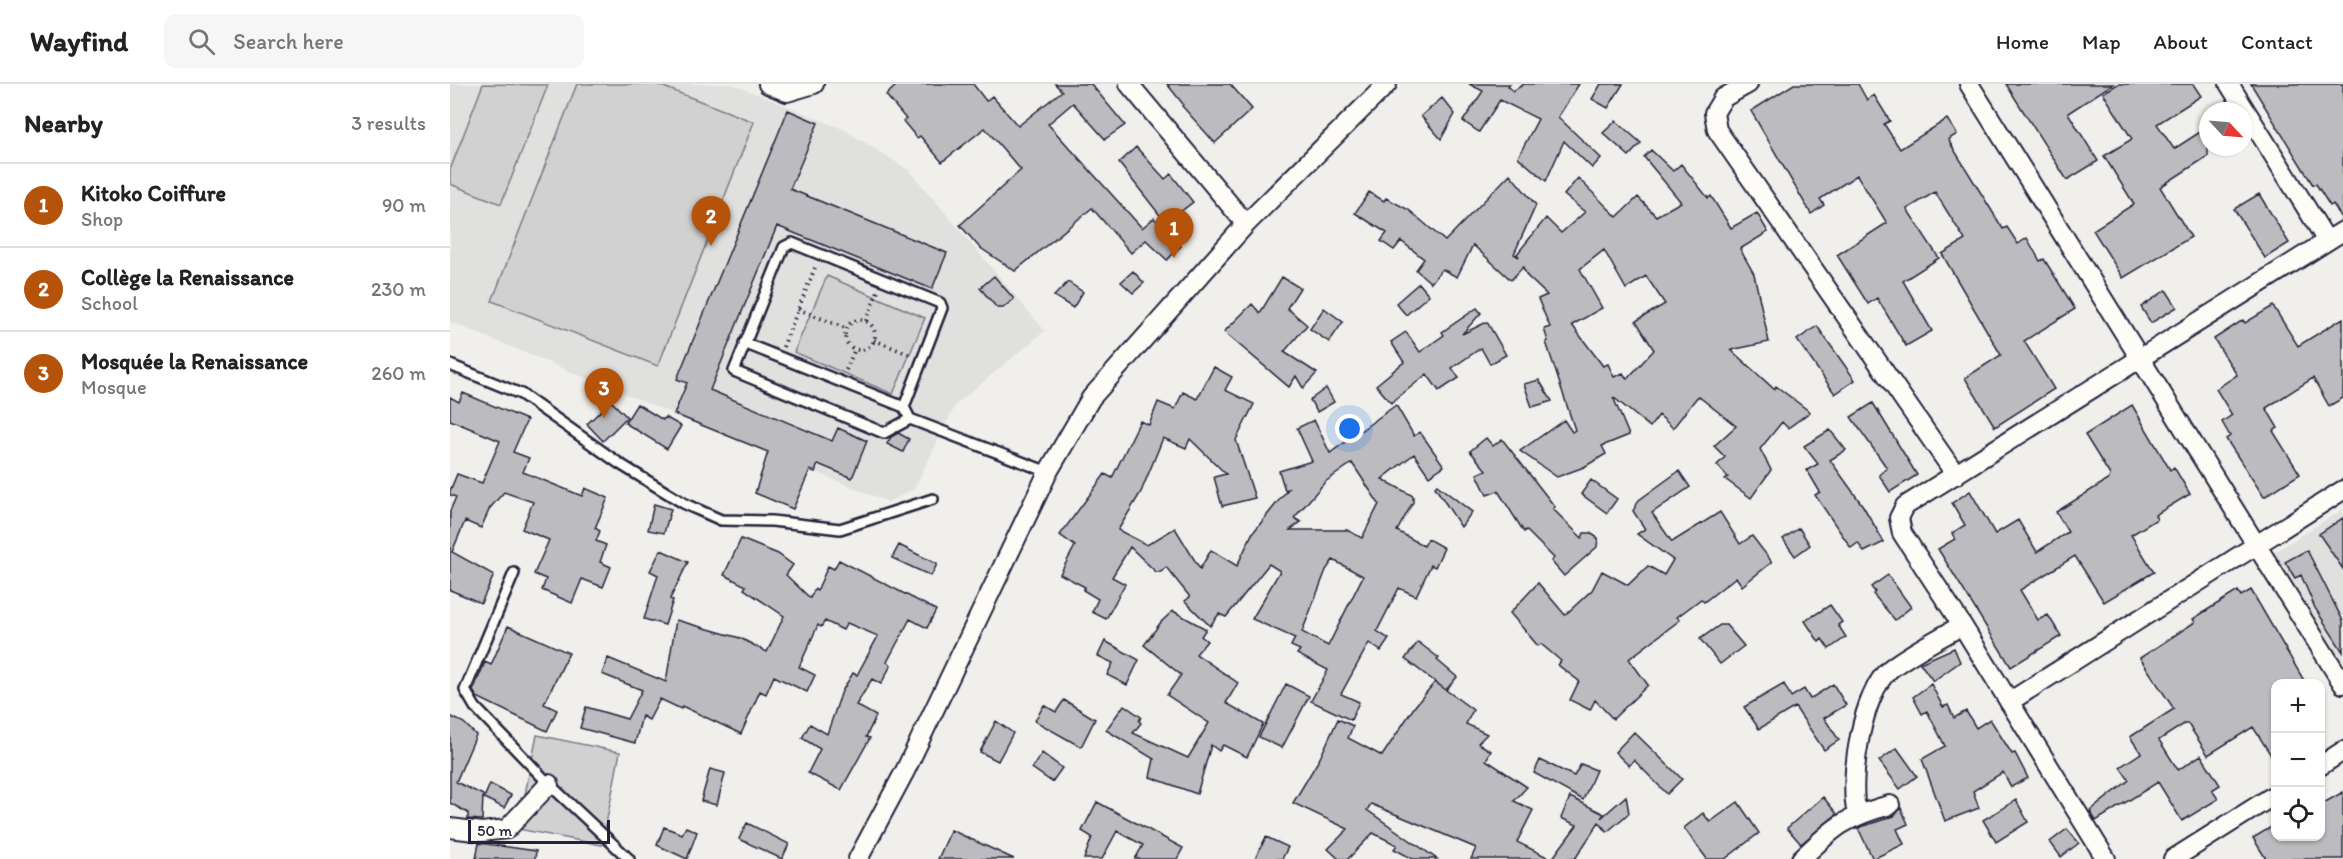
<!DOCTYPE html>
<meta charset="utf-8">
<style>
:root{--surface:#fff;--page:#f6f6f6;--text:#222;--muted:#767676;--line:#e0e0e0;--accent:#b45309}
body{margin:0;font-family:Itim,sans-serif;background:var(--page);color:var(--text)}
.controls{position:absolute;right:18px;bottom:18px;display:grid;overflow:hidden;border-radius:12px;box-shadow:0 2px 4px #0004}
.controls button{width:54px;height:54px;display:grid;place-items:center;padding:0;border:0;border-bottom:2px solid var(--line);background:var(--surface);color:var(--text);font:30px sans-serif}
.compass{position:absolute;left:1749px;top:18px;width:54px;height:54px;border-radius:50%;background:var(--surface);box-shadow:0 2px 4px #0004;rotate:116deg}
.scale{position:absolute;left:18px;bottom:15px;width:142px;box-sizing:border-box;padding-left:6px;border:3px solid #22223b;border-top:0;font-size:16px;line-height:21px;white-space:nowrap;color:#22223b;-webkit-text-stroke:4px #fdfcf7;paint-order:stroke}
.you{position:absolute;left:900px;top:345px;width:21px;height:21px;margin:-15px;border:4px solid #fff;border-radius:50%;background:#1a73e8;box-shadow:0 0 0 9px #1a73e833}
.badge{display:grid;place-items:center;width:39px;height:39px;border-radius:50%;background:var(--accent);color:#fff;font-size:20px;font-weight:700}
.pin{position:absolute;translate:-50% -50px;filter:drop-shadow(0 2px 3px #0008)}
.pin::after{content:'';position:absolute;top:32px;width:21px;height:18px;background:inherit;clip-path:polygon(0 0,100% 0,50% 100%)}
.list{margin:0;padding:0;list-style:none}
h2{display:flex;justify-content:space-between;align-items:center;height:78px;margin:0;padding:0 24px;font-size:26px}
h2 small{font-size:20px;font-weight:400;color:var(--muted)}
.list li{display:grid;grid-template-columns:39px 1fr auto;gap:18px;align-items:center;box-sizing:border-box;height:84px;padding:0 24px;border-top:2px solid var(--line)}
.list b{display:block;font-size:22px;white-space:nowrap}
.list p{margin:0;font-size:20px;white-space:nowrap;color:var(--muted)}
.list em{font-size:20px;font-style:normal;color:var(--muted)}
.icon{flex:none;width:33px;height:33px;fill:none;stroke:currentColor;stroke-width:2;stroke-linecap:round;stroke-linejoin:round}
.map{position:relative;flex:none;width:1893px;height:775px;overflow:hidden}
header{display:flex;align-items:center;gap:36px;box-sizing:border-box;height:84px;padding:0 30px;background:var(--surface);border-bottom:2px solid var(--line)}
header strong{font-size:28px}
nav{display:flex;gap:33px;margin-inline-start:auto;font-size:21px}
.search{width:420px;height:54px;background:var(--page);display:flex;align-items:center;gap:15px;box-sizing:border-box;padding:0 21px;border-radius:12px;color:var(--muted);font-size:22px}
main{display:flex}
aside{flex:1;background:var(--surface)}
.map>svg:first-child{display:block}
.built{fill:#e0e0df}
.green{fill:#d2d1d1;stroke:#7a7a86;stroke-width:1.5}
.building{fill:#bcbcc0;stroke:#22223b;stroke-width:1.5;fill-rule:evenodd}
.lines{fill:none;stroke-linecap:round;stroke-linejoin:round}
.service-casing{stroke:#22223b;stroke-width:14}
.minor-casing{stroke:#22223b;stroke-width:22}
.path{stroke:#22223b;stroke-width:4;stroke-dasharray:1.5 4.5;stroke-linecap:butt}
.service{stroke:#fdfcf7;stroke-width:9}
.minor{stroke:#fdfcf7;stroke-width:18}
</style>
<header>
<strong>Wayfind</strong>
<div class="search"><svg class="icon" aria-label="search" viewBox="0 0 24 24"><circle cx="10" cy="10" r="6"/><path d="M15 15l6 6"/></svg>Search here</div>
<nav><a>Home</a><a>Map</a><a>About</a><a>Contact</a></nav>
</header>
<main>
<aside>
<h2>Nearby<small>3 results</small></h2>
<ul class="list">
<li><span class="badge">1</span><div><b>Kitoko Coiffure</b><p>Shop</p></div><em>90 m</em></li>
<li><span class="badge">2</span><div><b>Collège la Renaissance</b><p>School</p></div><em>230 m</em></li>
<li><span class="badge">3</span><div><b>Mosquée la Renaissance</b><p>Mosque</p></div><em>260 m</em></li>
</ul>
</aside>
<div class="map">
<svg width="1893" height="775" viewBox="0 0 1893 775">
<rect width="100%" height="100%" fill="#f0efec"/>
<filter id="ink" filterUnits="userSpaceOnUse"><feTurbulence type="fractalNoise" baseFrequency=".0167" numOctaves="2"/><feDisplacementMap in="SourceGraphic" scale="12" xChannelSelector="R" yChannelSelector="G"/><feConvolveMatrix kernelMatrix="1 2 1 2 8 2 1 2 1" color-interpolation-filters="sRGB"/></filter>
<g filter="url(#ink)">
<path class="built" d="M 0,0 L 282,0 L 393,45 L 459,86 L 595,247 L 506,320 L 464,405 L 438,418 L 0,238 Z
M 1893,425 L 1893,587 L 1820,471 Z"/>
<path class="green" d="M 33,0 L 98,1 L 51,120 L 0,100 L 0,86 Z
M 127,0 L 206,0 L 304,38 L 208,282 L 42,217 Z
M 377,192 L 475,234 L 443,310 L 344,268 Z
M 87,651 L 170,668 L 152,761 L 68,745 Z"/>
<path class="building" d="M 448,0 L 523,0 L 536,17 L 542,12 L 568,42 L 612,7 L 605,0 L 641,0 L 675,41 L 655,55 L 623,19 L 598,40 L 692,144 L 704,134 L 731,162 L 717,176 L 696,156 L 681,169 L 642,124 L 565,187 L 529,163 L 510,141 L 571,86 L 535,44 L 492,78 L 470,52 L 467,54 L 453,37 L 456,35 L 436,11 Z
M 717,0 L 780,0 L 802,25 L 765,59 L 732,22 L 733,20 Z
M 1019,0 L 1060,0 L 1058,2 L 1063,7 L 1074,0 L 1129,0 L 1108,33 L 1151,74 L 1142,84 L 1114,57 L 1096,97 L 1068,73 L 1088,35 L 1050,16 L 1029,48 L 1013,37 L 1033,7 Z
M 1151,0 L 1173,0 L 1158,24 L 1142,15 Z
M 1344,0 L 1408,0 L 1417,16 L 1424,11 L 1440,37 L 1434,40 L 1450,65 L 1497,35 L 1507,50 L 1499,55 L 1500,59 L 1553,145 L 1557,143 L 1568,160 L 1577,154 L 1590,177 L 1594,175 L 1625,225 L 1574,257 L 1604,305 L 1545,343 L 1515,294 L 1551,271 L 1492,170 L 1515,156 L 1485,108 L 1457,125 L 1489,174 L 1453,197 L 1482,247 L 1456,262 L 1427,214 L 1418,220 L 1387,171 L 1437,139 L 1407,91 L 1370,115 L 1374,121 L 1361,130 L 1301,27 Z
M 1556,0 L 1663,0 L 1618,29 L 1648,77 L 1617,96 Z
M 1668,0 L 1743,0 L 1751,12 L 1707,40 L 1724,65 L 1758,43 L 1758,72 L 1710,103 L 1741,153 L 1673,194 L 1643,146 L 1684,120 L 1654,72 L 1682,55 L 1653,9 Z
M 1801,0 L 1893,0 L 1893,136 L 1883,120 L 1880,122 L 1866,100 L 1863,101 Z
M 992,14 L 1005,30 L 991,55 L 971,32 Z
M 338,26 L 368,39 L 340,105 L 497,169 L 482,205 L 327,142 L 260,306 L 382,357 L 388,344 L 417,357 L 402,394 L 368,380 L 365,388 L 360,386 L 343,425 L 305,409 L 318,368 L 224,330 L 237,299 L 227,295 Z
M 1166,37 L 1191,59 L 1179,72 L 1153,49 Z
M 686,63 L 715,95 L 721,90 L 743,118 L 716,139 L 669,79 Z
M 1201,66 L 1223,87 L 1231,80 L 1258,114 L 1261,112 L 1281,144 L 1307,129 L 1318,148 L 1290,165 L 1304,190 L 1319,258 L 1281,266 L 1324,305 L 1326,302 L 1360,328 L 1338,344 L 1332,338 L 1310,365 L 1321,386 L 1301,414 L 1275,395 L 1278,393 L 1267,381 L 1275,373 L 1264,362 L 1286,342 L 1248,312 L 1223,344 L 1209,331 L 1200,343 L 1163,313 L 1179,351 L 1152,362 L 1156,370 L 1134,383 L 1107,393 L 1070,367 L 1114,336 L 1122,348 L 1125,346 L 1096,258 L 1098,257 L 1094,245 L 1100,243 L 1088,215 L 1097,211 L 1077,192 L 1073,183 L 1061,196 L 1023,161 L 1007,193 L 992,185 L 981,199 L 966,186 L 974,175 L 951,157 L 944,166 L 931,157 L 937,149 L 905,129 L 919,108 L 934,117 L 936,114 L 959,126 L 995,157 L 1060,90 L 1086,121 L 1064,170 L 1069,173 L 1067,170 L 1096,134 L 1111,149 L 1135,128 L 1114,111 L 1128,94 L 1167,133 L 1188,113 L 1206,132 L 1231,118 L 1194,73 ZM 1154,166 L 1176,205 L 1196,192 L 1215,220 L 1186,237 L 1204,266 L 1177,295 L 1173,289 L 1164,293 L 1158,280 L 1153,282 L 1122,241 L 1152,224 L 1130,185 Z
M 1809,110 L 1839,159 L 1815,174 L 1784,125 Z
M 683,187 L 694,199 L 683,209 L 671,198 Z
M 544,192 L 564,215 L 553,224 L 547,224 L 530,204 Z
M 832,193 L 850,204 L 837,224 L 857,241 L 834,268 L 867,289 L 853,304 L 846,292 L 839,303 L 774,248 L 802,220 L 810,229 Z
M 618,198 L 633,208 L 623,224 L 604,212 Z
M 969,199 L 979,211 L 956,231 L 946,219 Z
M 1716,206 L 1727,223 L 1701,239 L 1691,223 Z
M 1823,222 L 1848,262 L 1893,234 L 1893,314 L 1879,322 L 1863,294 L 1816,324 L 1828,344 L 1823,347 L 1850,390 L 1814,413 L 1776,355 L 1780,352 L 1772,338 L 1782,331 L 1766,305 L 1787,291 L 1764,255 L 1793,236 L 1795,239 Z
M 874,224 L 893,238 L 879,258 L 860,245 Z
M 1027,224 L 1031,229 L 1012,250 L 1037,238 L 1056,271 L 1040,280 L 1031,264 L 1002,284 L 1009,294 L 989,307 L 977,290 L 941,319 L 926,301 L 954,278 L 941,258 L 956,248 L 970,268 L 994,251 L 992,248 Z
M 1367,242 L 1405,296 L 1385,310 L 1347,256 Z
M 764,283 L 782,293 L 775,306 L 804,320 L 786,356 L 805,414 L 772,422 L 764,393 L 776,390 L 740,355 L 736,364 L 713,354 L 691,408 L 668,446 L 697,461 L 725,444 L 750,485 L 761,466 L 787,482 L 802,450 L 838,405 L 835,406 L 829,387 L 862,377 L 847,344 L 864,336 L 880,369 L 946,321 L 964,352 L 970,348 L 994,382 L 979,392 L 964,370 L 932,395 L 963,412 L 963,418 L 947,447 L 974,462 L 978,455 L 994,464 L 985,483 L 981,481 L 966,512 L 949,504 L 927,547 L 939,555 L 931,567 L 919,559 L 891,610 L 909,618 L 901,636 L 861,617 L 878,586 L 847,570 L 850,566 L 841,562 L 845,554 L 802,535 L 830,487 L 819,480 L 776,533 L 769,530 L 760,542 L 735,517 L 740,513 L 716,483 L 711,488 L 706,488 L 680,463 L 662,493 L 675,500 L 656,535 L 642,528 L 648,515 L 633,506 L 635,503 L 610,490 L 625,462 L 610,451 L 655,390 L 662,394 L 690,337 L 699,341 L 708,318 L 725,325 L 733,308 L 747,315 ZM 902,379 L 929,420 L 912,454 L 897,446 L 840,446 L 851,438 L 844,434 L 875,398 ZM 883,476 L 913,492 L 878,562 L 852,548 L 876,486 Z
M 1089,296 L 1102,317 L 1082,323 L 1074,300 Z
M 876,304 L 884,318 L 867,328 L 860,316 Z
M 13,309 L 77,336 L 63,368 L 79,374 L 73,388 L 132,412 L 135,404 L 158,414 L 145,444 L 150,447 L 146,457 L 156,461 L 150,478 L 161,483 L 153,503 L 132,495 L 122,519 L 92,506 L 96,495 L 84,490 L 99,456 L 72,445 L 83,418 L 54,408 L 40,424 L 31,444 L 15,437 L 2,468 L 44,491 L 31,519 L 0,506 L 0,427 L 6,413 L 0,411 L 0,407 L 7,390 L 32,399 L 50,357 L 0,336 L 0,313 L 9,318 Z
M 161,317 L 177,333 L 153,357 L 137,340 Z
M 1423,319 L 1467,391 L 1440,408 L 1429,391 L 1437,384 L 1401,333 Z
M 187,320 L 213,336 L 215,333 L 231,342 L 217,365 L 175,339 Z
M 1682,321 L 1720,386 L 1724,383 L 1740,410 L 1705,431 L 1707,435 L 1681,451 L 1704,488 L 1654,518 L 1625,472 L 1570,506 L 1588,536 L 1598,531 L 1611,552 L 1561,583 L 1488,465 L 1505,455 L 1502,449 L 1515,441 L 1502,419 L 1520,407 L 1545,450 L 1568,436 L 1587,468 L 1618,448 L 1606,428 L 1659,395 L 1660,391 L 1635,351 Z
M 1380,346 L 1396,366 L 1380,376 L 1413,422 L 1434,458 L 1414,468 L 1408,459 L 1401,464 L 1365,411 L 1370,408 L 1357,386 L 1368,380 L 1354,362 Z
M 448,349 L 459,355 L 453,368 L 437,360 L 441,353 Z
M 1036,354 L 1043,362 L 1052,355 L 1105,423 L 1103,425 L 1132,454 L 1134,449 L 1140,449 L 1148,454 L 1147,463 L 1114,492 L 1101,477 L 1104,474 L 1076,446 L 1074,448 L 1048,407 L 1037,411 L 1027,390 L 1036,386 L 1020,367 Z
M 1229,387 L 1240,403 L 1202,429 L 1222,458 L 1270,428 L 1290,460 L 1302,452 L 1322,478 L 1292,502 L 1286,493 L 1254,518 L 1251,515 L 1227,533 L 1230,536 L 1179,575 L 1198,601 L 1163,635 L 1145,616 L 1140,626 L 1120,616 L 1129,597 L 1108,581 L 1111,577 L 1091,560 L 1088,562 L 1060,529 L 1088,499 L 1115,531 L 1142,506 L 1152,487 L 1178,501 L 1198,482 L 1214,491 L 1223,476 L 1187,450 L 1195,445 L 1183,427 L 1189,416 Z
M 1141,396 L 1167,415 L 1157,429 L 1131,410 Z
M 987,401 L 1022,428 L 1011,443 L 985,403 Z
M 204,420 L 221,425 L 214,449 L 198,446 Z
M 1893,434 L 1893,485 L 1869,450 Z
M 1349,444 L 1360,461 L 1345,472 L 1333,455 Z
M 291,455 L 328,470 L 343,481 L 336,491 L 360,514 L 365,505 L 367,507 L 378,482 L 384,485 L 389,476 L 486,526 L 477,544 L 460,535 L 437,578 L 441,581 L 431,600 L 422,595 L 406,621 L 426,632 L 416,653 L 420,654 L 391,706 L 358,689 L 370,665 L 352,654 L 360,640 L 377,650 L 392,607 L 403,589 L 407,591 L 428,552 L 397,539 L 393,546 L 375,537 L 371,543 L 368,541 L 349,583 L 365,591 L 357,608 L 324,592 L 316,610 L 310,607 L 291,650 L 232,622 L 231,625 L 210,615 L 199,636 L 192,632 L 185,659 L 130,644 L 136,623 L 177,635 L 192,606 L 152,590 L 158,574 L 216,598 L 226,536 L 290,554 L 317,568 L 334,532 L 294,505 L 296,502 L 274,491 Z
M 449,461 L 487,480 L 481,492 L 442,474 Z
M 211,466 L 238,478 L 220,515 L 223,516 L 215,541 L 194,535 L 208,491 L 200,487 Z
M 1857,466 L 1893,537 L 1893,568 L 1865,524 L 1851,491 L 1845,494 L 1835,478 Z
M 1438,491 L 1461,523 L 1445,536 L 1423,510 L 1425,508 L 1421,503 Z
M 1801,506 L 1856,600 L 1826,600 L 1826,679 L 1803,643 L 1758,671 L 1738,640 L 1734,640 L 1709,656 L 1728,686 L 1751,671 L 1770,701 L 1762,706 L 1768,715 L 1732,737 L 1708,698 L 1646,737 L 1640,727 L 1679,696 L 1670,683 L 1691,669 L 1680,653 L 1724,625 L 1690,574 L 1745,538 L 1743,535 L 1762,523 L 1788,507 L 1791,512 Z
M 1380,521 L 1392,538 L 1388,541 L 1396,553 L 1379,565 L 1372,555 L 1369,558 L 1355,537 Z
M 723,527 L 756,545 L 751,552 L 757,557 L 746,570 L 788,599 L 776,619 L 813,640 L 797,673 L 773,661 L 769,667 L 761,661 L 747,710 L 700,693 L 704,675 L 656,646 L 674,621 L 691,633 L 689,637 L 691,639 L 683,649 L 738,674 L 759,639 L 717,611 L 731,591 L 694,561 L 711,538 Z
M 1270,541 L 1276,541 L 1294,562 L 1270,580 L 1250,555 Z
M 58,542 L 119,569 L 94,620 L 107,626 L 97,647 L 27,613 L 23,607 L 35,578 L 41,581 Z
M 655,557 L 689,576 L 677,601 L 657,591 L 663,579 L 648,572 Z
M 968,558 L 989,574 L 987,576 L 1007,593 L 996,606 L 955,575 Z
M 1504,564 L 1510,578 L 1483,597 L 1470,579 Z
M 985,598 L 1023,626 L 1016,640 L 1037,650 L 1028,659 L 1041,667 L 1036,676 L 1077,703 L 1064,717 L 1083,726 L 1067,758 L 1101,775 L 1021,775 L 1026,764 L 921,720 L 917,726 L 987,775 L 963,775 L 944,765 L 947,761 L 923,749 L 898,775 L 889,775 L 878,765 L 898,745 L 843,719 L 870,674 L 888,635 L 903,642 L 898,654 L 932,672 L 965,622 Z
M 836,600 L 859,612 L 832,664 L 809,653 Z
M 1334,600 L 1341,613 L 1354,605 L 1360,615 L 1383,600 L 1396,621 L 1374,634 L 1389,656 L 1374,666 L 1345,623 L 1309,645 L 1294,623 Z
M 1481,600 L 1493,623 L 1498,621 L 1504,634 L 1516,627 L 1526,644 L 1540,635 L 1562,670 L 1565,669 L 1578,694 L 1561,703 L 1553,688 L 1523,707 L 1529,724 L 1495,737 L 1472,675 L 1495,662 L 1477,627 L 1472,630 L 1463,613 Z
M 614,616 L 645,635 L 631,663 L 585,637 L 594,621 L 606,628 Z
M 0,632 L 14,639 L 26,651 L 6,698 L 33,711 L 32,736 L 18,735 L 18,729 L 0,719 Z
M 546,637 L 563,649 L 548,677 L 530,668 Z
M 1184,648 L 1232,695 L 1217,710 L 1184,676 L 1179,682 L 1165,668 Z
M 1447,664 L 1467,692 L 1450,705 L 1429,677 Z
M 592,669 L 612,684 L 602,698 L 582,684 Z
M 1090,676 L 1124,692 L 1131,680 L 1146,686 L 1133,716 L 1084,689 Z
M 260,685 L 275,689 L 267,721 L 251,717 Z
M 40,700 L 61,711 L 54,724 L 34,714 Z
M 1893,708 L 1893,775 L 1816,775 L 1803,754 L 1826,740 L 1826,753 L 1870,753 L 1870,721 Z
M 1176,712 L 1179,729 L 1157,748 L 1149,738 L 1125,775 L 1102,775 L 1127,741 L 1111,734 L 1120,713 L 1154,730 L 1151,734 Z
M 1373,713 L 1387,730 L 1351,760 L 1337,744 Z
M 1566,716 L 1578,738 L 1546,758 L 1533,736 Z
M 647,718 L 733,764 L 727,775 L 685,775 L 693,761 L 667,747 L 652,775 L 634,775 L 642,753 L 632,747 Z
M 1288,718 L 1309,749 L 1275,775 L 1257,775 L 1234,744 L 1253,729 L 1260,738 Z
M 1451,724 L 1458,740 L 1447,745 L 1454,760 L 1423,775 L 1408,744 L 1444,732 Z
M 297,739 L 339,760 L 332,775 L 289,755 Z
M 214,743 L 232,750 L 236,743 L 247,748 L 237,775 L 207,761 Z
M 1617,745 L 1629,759 L 1611,773 L 1600,758 Z
M 501,746 L 564,775 L 488,775 Z
M 816,753 L 838,763 L 832,775 L 805,775 Z
M 29,759 L 86,767 L 85,775 L 26,775 Z"/>
<g class="lines">
<defs>
<path id="service" d="M 294,259 L 454,323 L 460,335 L 598,388
M 0,281 L 71,310 L 170,380 L 235,420 L 271,436 L 322,437 L 390,445 L 483,415
M 454,323 L 492,224 L 490,219 L 342,159 L 334,163 L 284,287 L 434,349 L 460,335
M 64,489 L 15,606 L 25,623 L 99,700 L 179,775"/>
<path id="minor" d="M 318,0 L 337,8 L 364,0
M 679,0 L 796,140
M 1298,0 L 1273,14 L 1264,29 L 1267,46 L 1506,391
M 1519,0 L 1893,600
M 1779,0 L 1877,157
M 1559,618 L 1893,406
M 1870,682 L 1893,667
M 1407,730 C 1398,696 1412,608 1440,585 C 1462,568 1489,555 1512,541
M 0,744 L 32,748 L 57,745 L 99,700
M 408,775 L 455,687 L 598,388 L 641,314 L 796,140 L 937,0
M 1351,775 C 1384,743 1395,733 1440,721
M 1656,775 L 1512,541 L 1452,449 L 1449,434 L 1455,422 L 1893,147
M 1723,775 L 1826,710"/>
</defs>
<use href="#service" class="service-casing"/>
<use href="#minor" class="minor-casing"/>
<path class="path" d="M 348,225 L 397,245
M395 251a15 15 0 1 1 30 0a15 15 0 1 1-30 0Z
M 416,237 L 428,207
M 424,256 L 461,271
M 333,263 L 366,181
M 396,286 L 405,265"/>
<use href="#service" class="service"/>
<use href="#minor" class="minor"/>
</g>
</g>
</svg>
<div class="controls">
<button>+</button>
<button>−</button>
<button><svg class="icon" aria-label="locate" viewBox="0 0 24 24"><circle cx="12" cy="12" r="6"/><path d="M12 2v4M12 18v4M2 12h4M18 12h4"/></svg></button>
</div>
<svg class="compass" viewBox="-18 -18 36 36"><path d="M0-13l5 13h-10z" fill="#e53935"/><path d="M0 13l5-13h-10z" fill="#767676"/></svg>
<div class="scale">50 m</div>
<div class="you"></div>
<div class="pin badge" style="left:724px;top:174px">1</div>
<div class="pin badge" style="left:261px;top:162px">2</div>
<div class="pin badge" style="left:154px;top:334px">3</div>
</div>
</main>
